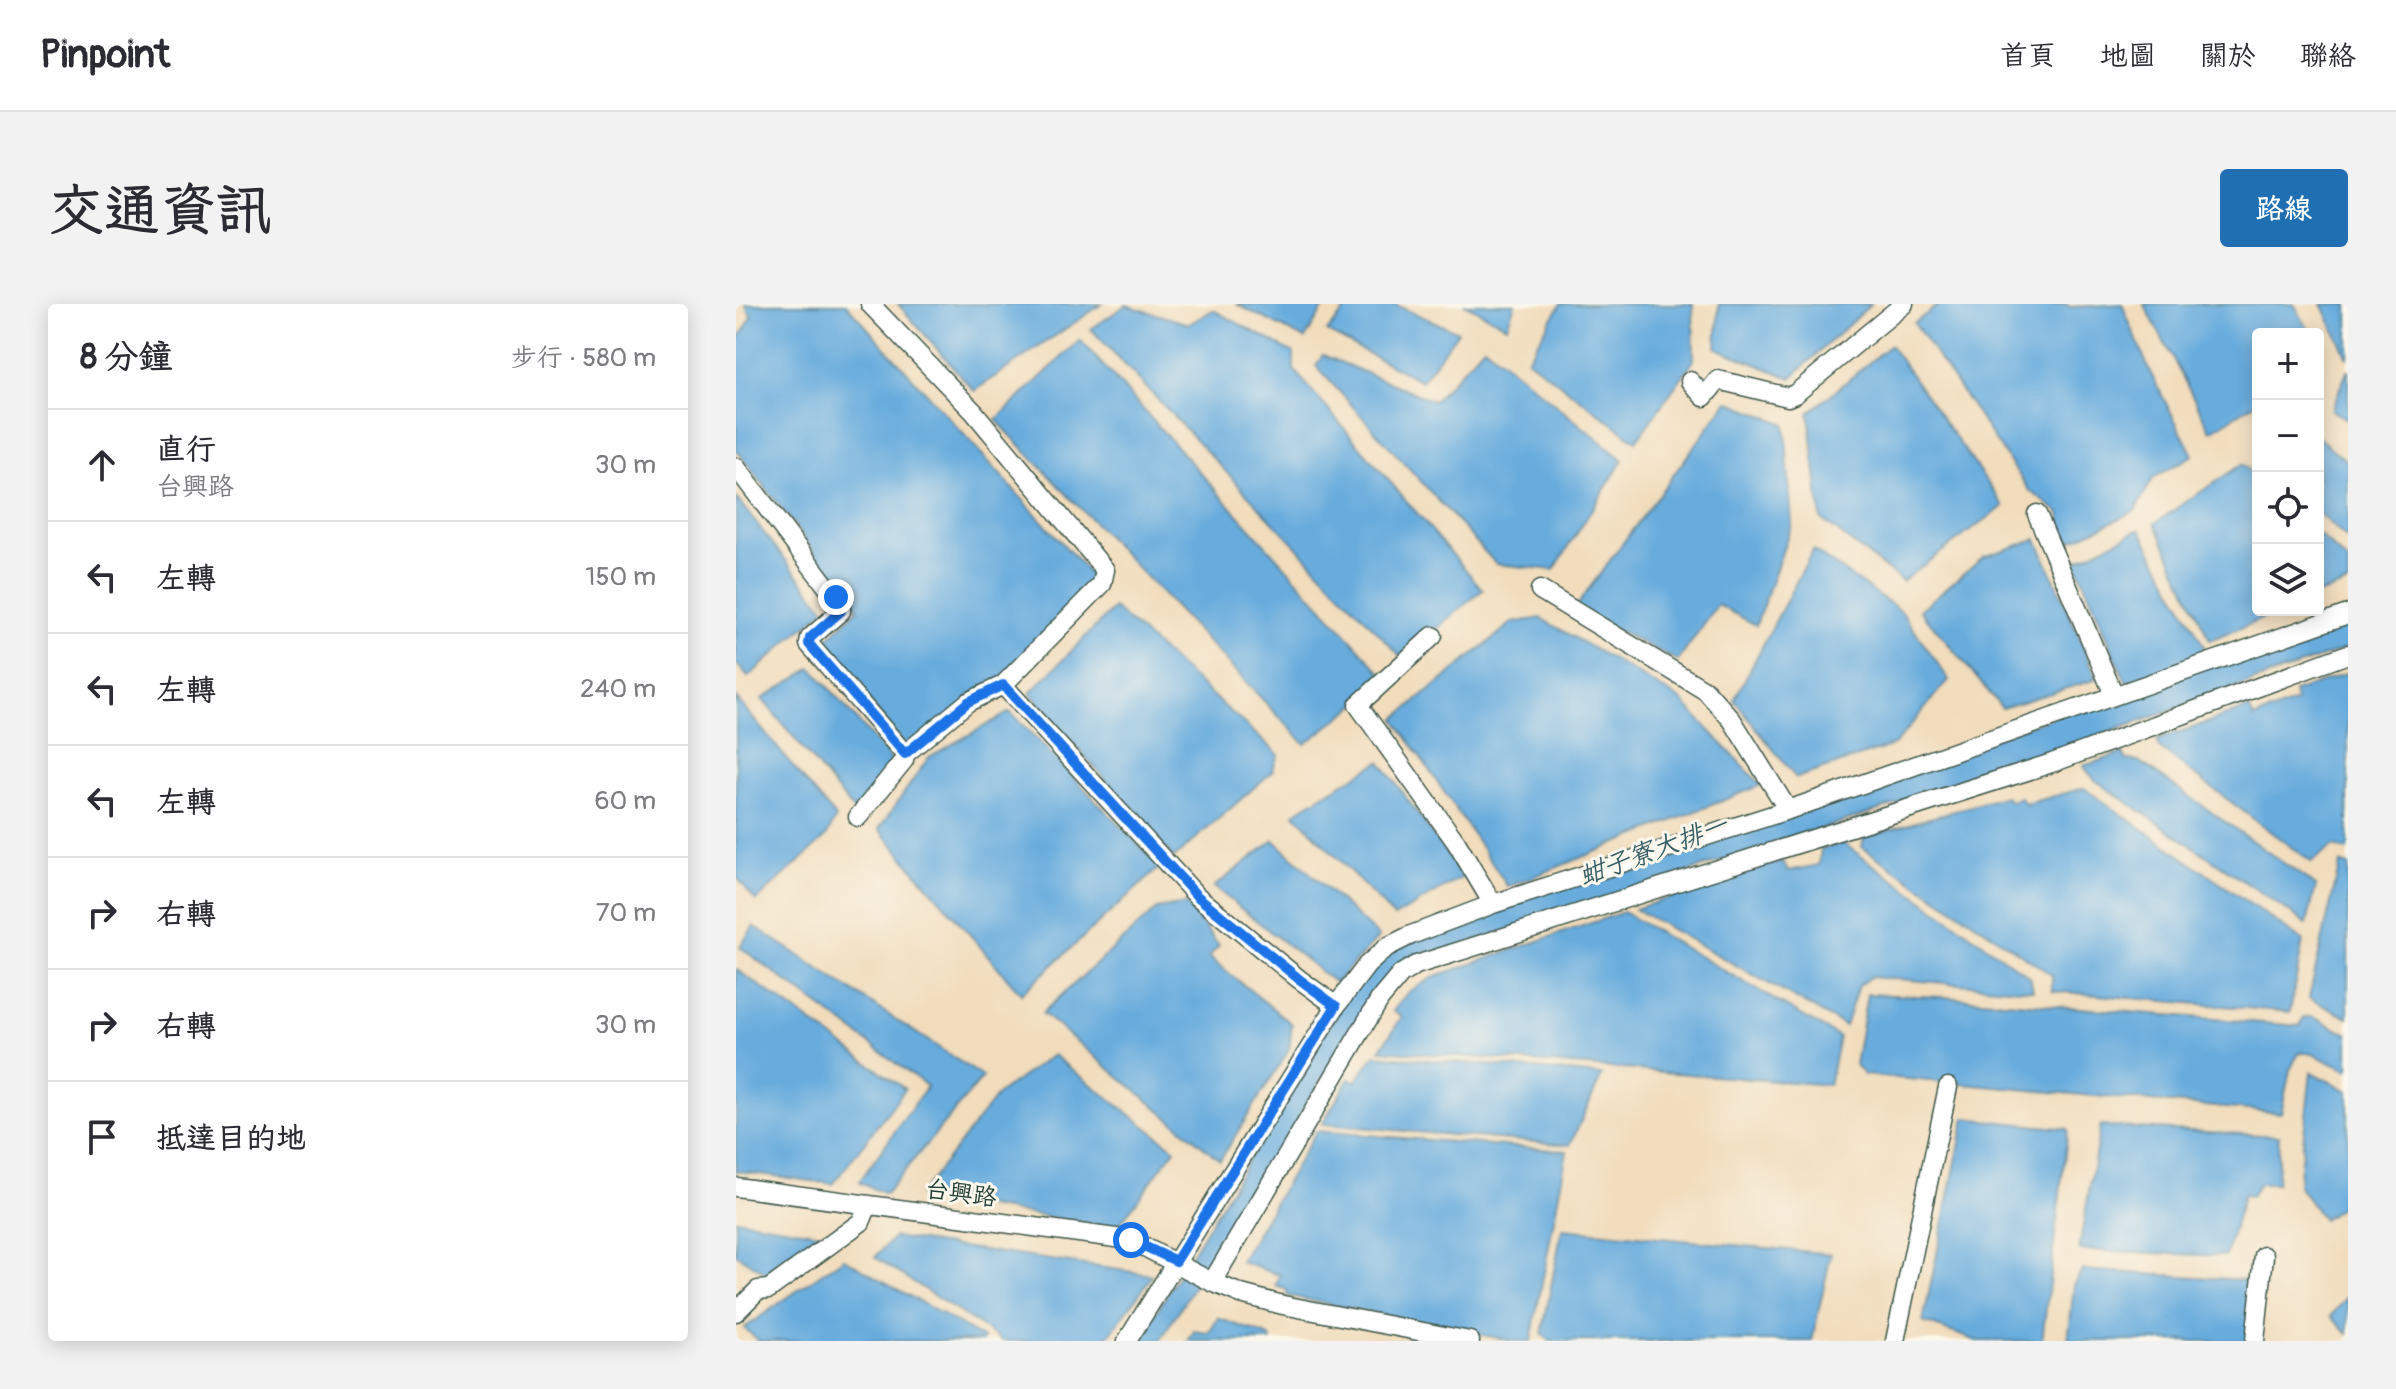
<!DOCTYPE html>
<html lang="zh-TW">
<meta charset="utf-8">
<style>
:root{--surface:#fff;--page:#f2f2f3;--text:#2b2b33;--muted:#7c7c81;--line:#e1e1e2;--accent:#1f6fb2}
body{margin:0;font-family:Pangolin,"LXGW WenKai TC",sans-serif;background:var(--page);color:var(--text)}
.controls{position:absolute;right:24px;top:24px;display:grid;overflow:hidden;border-radius:8px;box-shadow:0 4px 20px #0003}
.controls button{width:72px;height:72px;display:grid;place-items:center;padding:0;border:0;border-bottom:2px solid var(--line);background:var(--surface);color:var(--text);font:40px sans-serif}
.stop{position:absolute;width:24px;height:24px;margin:-18px;border:6px solid #1a73e8;border-radius:50%;background:#fff}
.stop.end{background:#1a73e8;border-color:#fff;box-shadow:0 2px 8px #0008}
.list{margin:0;padding:0;list-style:none}
h2{display:flex;justify-content:space-between;align-items:center;height:104px;margin:0;padding:0 32px;font-size:34px}
h2 small{font-size:26px;font-weight:400;color:var(--muted)}
.list li{display:grid;grid-template-columns:52px 1fr auto;gap:24px;align-items:center;box-sizing:border-box;height:112px;padding:0 32px;border-top:2px solid var(--line)}
.list b{display:block;font-size:30px;white-space:nowrap}
.list p{margin:0;font-size:26px;white-space:nowrap;color:var(--muted)}
.list em{font-size:26px;font-style:normal;color:var(--muted)}
.icon{flex:none;width:44px;height:44px;fill:none;stroke:currentColor;stroke-width:2;stroke-linecap:round;stroke-linejoin:round}
.map{position:relative;flex:none;width:1612px;height:1037px;overflow:hidden;border-radius:8px}
header{display:flex;align-items:center;gap:48px;box-sizing:border-box;height:112px;padding:0 40px;background:var(--surface);border-bottom:2px solid var(--line)}
header strong{font-size:38px}
nav{display:flex;gap:44px;margin-inline-start:auto;font-size:28px}
.intro{display:flex;align-items:center;justify-content:space-between;box-sizing:border-box;height:192px;padding:0 48px}
h1{margin:0;font-size:56px}
.button{padding:20px 36px;border-radius:8px;background:var(--accent);color:#fff;font-size:28px;font-weight:700}
main{display:flex;gap:48px;padding:0 48px}
aside{flex:1;background:var(--surface);border-radius:8px;box-shadow:0 4px 20px #0003}
.map>svg:first-child{display:block}
.water{fill:#68acdd;stroke:#447488;stroke-width:2}
.lines{fill:none;stroke-linecap:round;stroke-linejoin:round}
.minor-casing{stroke:#3e5548;stroke-width:21}
.minor{stroke:#fff;stroke-width:18}
.route{stroke:#1a73e8;stroke-width:10}
.labels{text-anchor:middle;stroke-width:6;stroke-linejoin:round;paint-order:stroke}
.street-label{font-size:24px;fill:#1f3d34;stroke:#fbf7ec}
.water-label{font-size:26px;font-style:italic;fill:#355e67;stroke:#fbf7ec}
</style>
<header>
<strong>Pinpoint</strong>
<nav><a>首頁</a><a>地圖</a><a>關於</a><a>聯絡</a></nav>
</header>
<div class="intro"><h1>交通資訊</h1><a class="button">路線</a></div>
<main>
<aside>
<h2>8 分鐘<small>步行 · 580 m</small></h2>
<ul class="list">
<li><svg class="icon" aria-label="ahead" viewBox="0 0 24 24"><path d="M12 20V5M6 11l6-6 6 6"/></svg><div><b>直行</b><p>台興路</p></div><em>30 m</em></li>
<li><svg class="icon" aria-label="left" viewBox="0 0 24 24"><path d="M17 20v-9H6M10 6l-5 5 5 5"/></svg><div><b>左轉</b></div><em>150 m</em></li>
<li><svg class="icon" aria-label="left" viewBox="0 0 24 24"><path d="M17 20v-9H6M10 6l-5 5 5 5"/></svg><div><b>左轉</b></div><em>240 m</em></li>
<li><svg class="icon" aria-label="left" viewBox="0 0 24 24"><path d="M17 20v-9H6M10 6l-5 5 5 5"/></svg><div><b>左轉</b></div><em>60 m</em></li>
<li><svg class="icon" aria-label="right" viewBox="0 0 24 24"><path d="M7 20v-9h11M14 6l5 5-5 5"/></svg><div><b>右轉</b></div><em>70 m</em></li>
<li><svg class="icon" aria-label="right" viewBox="0 0 24 24"><path d="M7 20v-9h11M14 6l5 5-5 5"/></svg><div><b>右轉</b></div><em>30 m</em></li>
<li><svg class="icon" aria-label="arrive" viewBox="0 0 24 24"><path d="M6 21V4h12l-3 4 3 4H6"/></svg><div><b>抵達目的地</b></div></li>
</ul>
</aside>
<div class="map">
<svg width="1612" height="1037" viewBox="0 0 1612 1037">
<rect width="100%" height="100%" fill="#fbf7ec"/>
<filter id="ink" filterUnits="userSpaceOnUse"><feTurbulence type="fractalNoise" baseFrequency=".0125" numOctaves="2"/><feDisplacementMap in="SourceGraphic" scale="16" xChannelSelector="R" yChannelSelector="G"/><feConvolveMatrix kernelMatrix="1 2 1 2 8 2 1 2 1" color-interpolation-filters="sRGB"/></filter>
<filter id="wash" filterUnits="userSpaceOnUse"><feTurbulence type="fractalNoise" baseFrequency=".006" numOctaves="4" result="noise"/><feDisplacementMap in="SourceGraphic" scale="32" xChannelSelector="R" yChannelSelector="G"/><feGaussianBlur stdDeviation="1.8" result="paint"/><feColorMatrix in="noise" values="0 0 0 0 0 0 0 0 0 0 0 0 0 0 0 0 0 1.4 0 .05"/><feComposite in="paint" operator="in"/></filter>
<g filter="url(#wash)">
<rect width="100%" height="100%" fill="#f1dcbb"/>
<path class="water" d="M 9,0 L 110,0 L 363,280 L 266,375 L 175,449 L 87,339 L 122,305 L 0,145 L 0,39 L 16,13 Z
M 162,0 L 366,0 L 238,87 Z
M 500,0 L 590,0 L 569,35 Z
M 614,0 L 657,0 L 722,28 L 685,77 L 591,28 Z
M 728,0 L 779,0 L 771,22 Z
M 825,0 L 957,0 L 958,56 L 900,137 L 791,55 Z
M 983,0 L 1135,0 L 1055,74 L 980,44 Z
M 1204,0 L 1330,0 L 1334,3 L 1386,0 L 1414,68 L 1457,151 L 1417,174 L 1399,207 L 1328,240 L 1324,209 L 1294,187 L 1178,19 Z
M 1408,0 L 1558,0 L 1575,30 L 1522,30 L 1522,97 L 1475,127 Z
M 1586,0 L 1612,0 L 1612,55 Z
M 390,1 L 453,20 L 477,6 L 558,49 L 558,66 L 747,286 L 666,354 L 355,25 Z
M 344,36 L 652,376 L 569,440 L 260,116 Z
M 1154,41 L 1268,202 L 1166,277 L 1085,215 L 1073,109 Z
M 748,42 L 887,156 L 818,266 L 760,260 L 580,62 L 587,51 L 698,97 Z
M 1612,65 L 1612,116 L 1595,106 Z
M 992,97 L 1049,120 L 1056,220 L 1020,321 L 982,301 L 942,357 L 838,305 Z
M 1582,133 L 1612,158 L 1612,236 L 1582,209 Z
M 1506,160 L 1522,174 L 1522,306 L 1547,306 L 1474,337 L 1419,219 Z
M 0,194 L 89,305 L 12,373 L 0,359 Z
M 1404,225 L 1472,350 L 1390,378 L 1339,257 Z
M 1582,230 L 1612,258 L 1612,279 L 1582,291 Z
M 1301,235 L 1361,375 L 1266,404 L 1184,306 L 1247,253 Z
M 1077,246 L 1165,307 L 1213,376 L 1158,441 L 1060,474 L 998,396 Z
M 378,304 L 542,450 L 536,468 L 438,554 L 294,389 Z
M 1612,312 L 1612,344 L 1260,468 L 671,659 L 626,710 L 424,1037 L 403,1037 L 611,692 L 671,635 Z
M 805,314 L 945,396 L 1025,481 L 772,583 L 659,415 L 776,319 Z
M 76,364 L 156,457 L 120,509 L 26,395 Z
M 1612,369 L 1612,547 L 1598,542 L 1575,558 L 1423,444 L 1421,436 L 1513,404 L 1518,414 L 1560,398 L 1558,388 Z
M 0,394 L 100,514 L 90,533 L 20,597 L 0,572 Z
M 274,408 L 424,563 L 285,690 L 143,525 L 193,453 Z
M 1387,449 L 1390,456 L 1403,457 L 1580,582 L 1571,620 L 1359,476 L 1347,462 Z
M 644,457 L 727,573 L 658,613 L 558,509 Z
M 1348,484 L 1567,637 L 1554,708 L 1316,687 L 1316,671 L 1126,543 L 1128,533 L 1270,492 L 1274,498 L 1284,493 L 1289,500 Z
M 538,536 L 643,633 L 599,679 L 478,583 Z
M 1107,539 L 1294,673 L 1297,686 L 1134,673 L 1122,682 L 1109,722 L 899,605 L 1047,557 L 1052,567 L 1083,561 L 1085,545 Z
M 1604,559 L 1612,562 L 1612,714 L 1573,694 Z
M 449,600 L 483,641 L 473,653 L 556,720 L 553,746 L 484,856 L 306,709 L 421,605 Z
M 887,608 L 1103,733 L 1093,781 L 644,746 L 666,713 L 657,707 L 672,688 L 700,672 Z
M 18,622 L 247,773 L 149,890 L 123,878 L 191,782 L 4,643 Z
M 0,665 L 169,785 L 97,880 L 0,867 Z
M 1131,690 L 1208,693 L 1564,722 L 1568,713 L 1577,713 L 1612,730 L 1612,767 L 1577,750 L 1563,748 L 1554,766 L 1545,809 L 1128,771 L 1119,761 Z
M 317,751 L 439,845 L 380,925 L 183,891 L 263,789 Z
M 639,751 L 866,771 L 834,841 L 586,820 L 613,775 L 620,777 Z
M 1575,768 L 1612,787 L 1612,898 L 1587,916 L 1562,882 Z
M 1229,814 L 1332,825 L 1306,1037 L 1241,1037 L 1187,1018 Z
M 1364,822 L 1543,832 L 1541,880 L 1523,880 L 1515,892 L 1507,891 L 1490,952 L 1343,946 Z
M 580,827 L 831,847 L 795,1037 L 777,1037 L 552,992 L 551,986 L 540,982 L 544,971 L 504,958 Z
M 0,915 L 85,929 L 33,971 L 0,950 Z
M 826,925 L 1095,950 L 1076,1037 L 814,1037 L 806,1030 Z
M 158,933 L 417,971 L 369,1037 L 267,1037 L 139,953 Z
M 108,954 L 248,1035 L 246,1037 L 23,1037 L 8,1024 Z
M 1346,966 L 1525,977 L 1515,1037 L 1332,1037 L 1338,981 Z
M 1612,992 L 1612,1030 L 1595,1012 Z
M 482,1014 L 534,1033 L 535,1037 L 452,1037 L 458,1027 L 473,1029 Z"/>
</g>
<g filter="url(#ink)">
<g class="lines">
<defs>
<path id="minor" d="M 134,0 L 238,108 L 369,266 L 366,280 L 267,381
M 954,77 L 968,93 L 982,76 L 1052,93 L 1059,90 L 1168,0
M 0,163 L 105,301 L 105,307 L 74,334 L 73,340 L 169,450 L 168,456 L 122,513
M 1301,210 L 1378,391
M 804,286 L 970,387 L 996,416 L 1052,506
M 697,332 L 622,401 L 720,538 L 757,600
M 169,450 L 232,398 L 267,381 L 461,592 L 563,675 L 600,702
M 0,883 L 395,936 L 476,978 L 505,990 L 547,1001 L 734,1037
M 476,978 L 644,695 L 665,670 L 680,661 L 1316,459 L 1612,350
M 0,1008 L 22,986 L 33,985 L 125,918 L 132,901
M 391,1037 L 600,702 L 631,661 L 651,643 L 675,631 L 757,600 L 1052,506 L 1612,310
M 1159,1037 L 1212,783
M 1519,1037 L 1528,952"/>
</defs>
<use href="#minor" class="minor-casing"/>
<use href="#minor" class="minor"/>
</g>
</g>
<g class="lines" filter="url(#ink)">
<path class="route" d="M 100,293 L 105,301 L 105,307 L 74,334 L 73,340 L 169,450 L 232,398 L 267,381 L 461,592 L 563,675 L 600,702 L 440,957 L 395,936"/>
</g>
<g class="labels">
<g class="street-label">
<text transform="translate(225 889) rotate(8)" y="8">台興路</text>
</g>
<g class="water-label">
<text transform="translate(917 546) rotate(-20)" y="9">蚶子寮大排一</text>
</g>
</g>
</svg>
<div class="controls">
<button>+</button>
<button>−</button>
<button><svg class="icon" aria-label="locate" viewBox="0 0 24 24"><circle cx="12" cy="12" r="6"/><path d="M12 2v4M12 18v4M2 12h4M18 12h4"/></svg></button>
<button><svg class="icon" aria-label="layers" viewBox="0 0 24 24"><path d="M12 4l9 5-9 5-9-5zM3 14l9 5 9-5"/></svg></button>
</div>
<div class="stop" style="left:395px;top:936px"></div>
<div class="stop end" style="left:100px;top:293px"></div>
</div>
</main>
